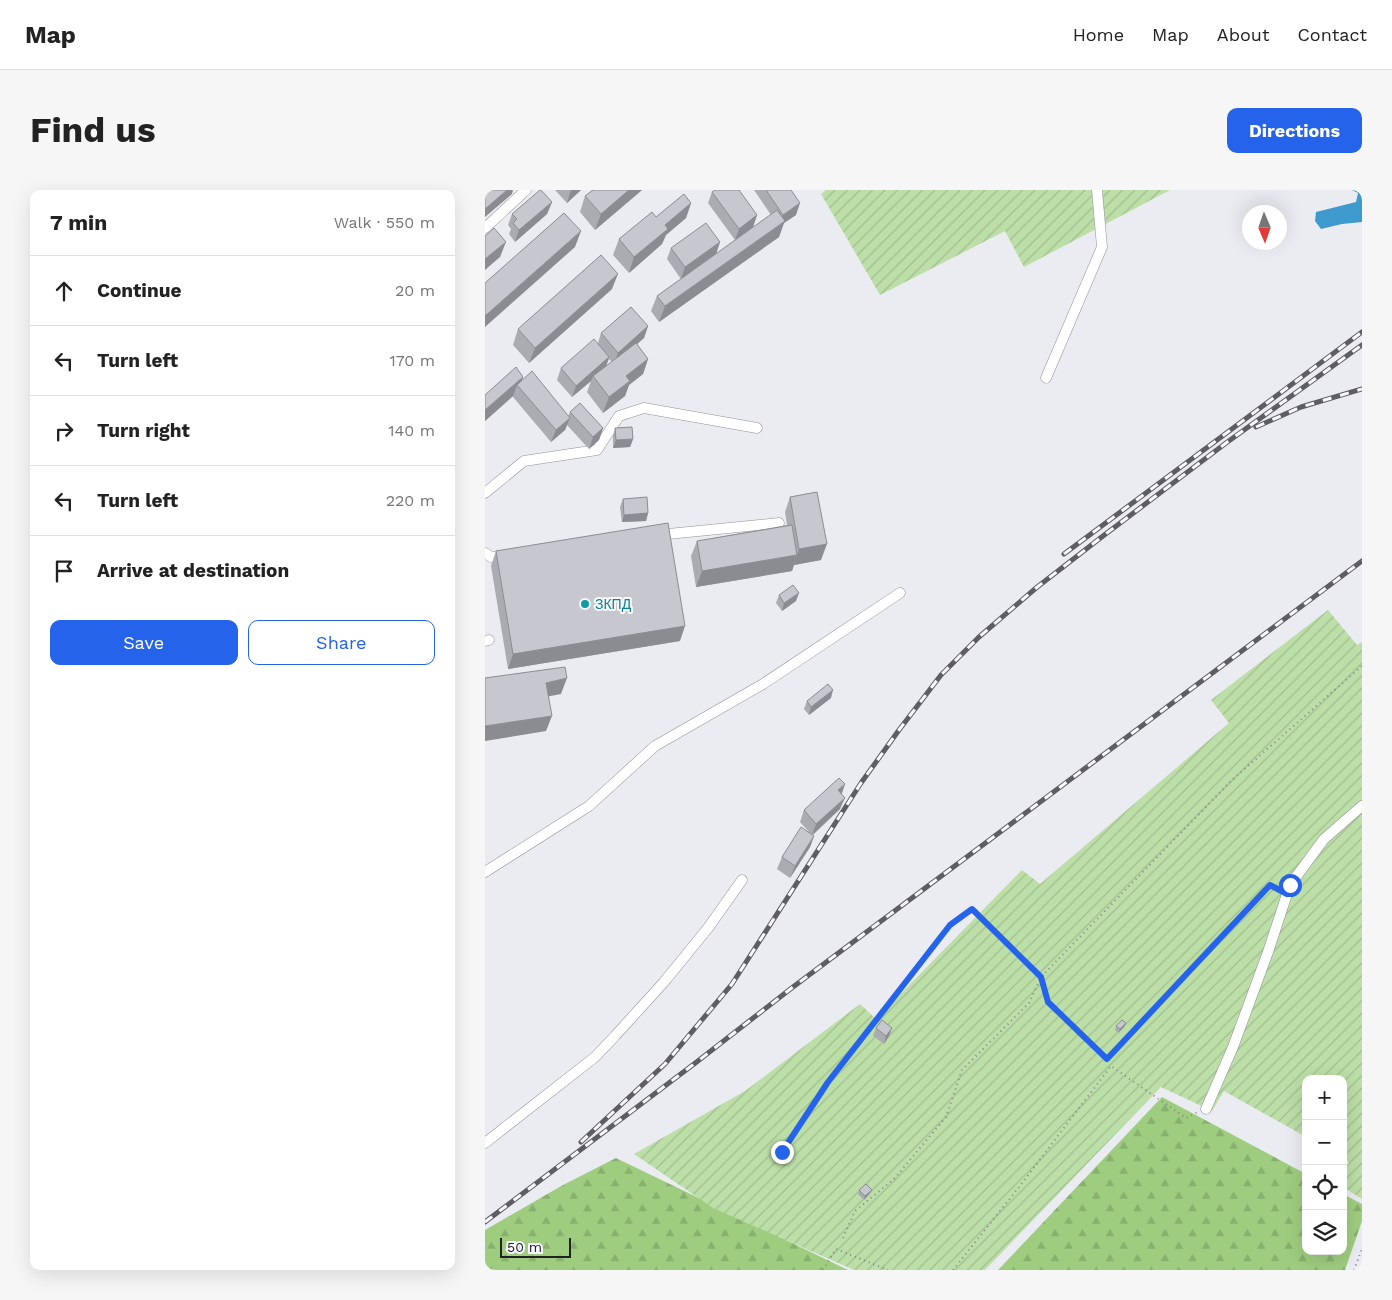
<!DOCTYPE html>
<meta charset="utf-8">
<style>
:root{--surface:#fff;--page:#f6f6f6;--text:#222;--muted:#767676;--line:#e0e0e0;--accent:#2563eb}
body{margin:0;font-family:"Work Sans",sans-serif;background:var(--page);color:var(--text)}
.controls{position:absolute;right:15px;bottom:15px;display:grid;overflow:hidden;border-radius:10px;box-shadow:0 5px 20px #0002}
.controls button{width:45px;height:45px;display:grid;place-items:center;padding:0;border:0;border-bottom:1px solid var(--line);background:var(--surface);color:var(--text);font:25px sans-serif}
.compass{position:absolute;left:757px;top:15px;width:45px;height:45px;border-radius:50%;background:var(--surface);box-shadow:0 5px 20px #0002;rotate:178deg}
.scale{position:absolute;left:15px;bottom:12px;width:71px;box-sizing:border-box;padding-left:5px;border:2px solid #222225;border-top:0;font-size:14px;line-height:18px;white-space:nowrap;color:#222225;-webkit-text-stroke:4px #f8f9ff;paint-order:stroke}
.stop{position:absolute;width:15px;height:15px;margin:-11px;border:4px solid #2563eb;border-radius:50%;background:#fff}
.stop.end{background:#2563eb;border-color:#fff;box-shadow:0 1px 5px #0008}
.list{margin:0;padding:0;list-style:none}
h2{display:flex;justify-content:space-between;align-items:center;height:65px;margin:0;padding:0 20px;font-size:21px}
h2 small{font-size:16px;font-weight:400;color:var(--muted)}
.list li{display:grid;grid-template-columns:32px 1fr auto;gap:15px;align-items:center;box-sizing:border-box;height:70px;padding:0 20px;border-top:1px solid var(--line)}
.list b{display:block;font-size:19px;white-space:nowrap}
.list em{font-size:16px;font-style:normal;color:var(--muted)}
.actions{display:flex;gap:10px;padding:15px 20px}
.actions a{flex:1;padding:11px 0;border:1px solid var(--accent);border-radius:10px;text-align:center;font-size:18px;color:var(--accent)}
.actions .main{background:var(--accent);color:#fff}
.icon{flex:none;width:28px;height:28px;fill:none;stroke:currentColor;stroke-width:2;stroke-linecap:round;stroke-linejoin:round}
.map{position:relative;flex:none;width:877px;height:1080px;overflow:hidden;border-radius:10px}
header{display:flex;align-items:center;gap:30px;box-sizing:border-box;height:70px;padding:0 25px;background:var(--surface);border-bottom:1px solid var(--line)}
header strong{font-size:24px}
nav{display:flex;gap:28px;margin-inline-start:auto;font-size:18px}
.intro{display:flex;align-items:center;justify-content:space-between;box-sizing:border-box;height:120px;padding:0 30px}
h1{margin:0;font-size:35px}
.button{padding:12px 22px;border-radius:10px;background:var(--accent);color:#fff;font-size:18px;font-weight:700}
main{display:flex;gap:30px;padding:0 30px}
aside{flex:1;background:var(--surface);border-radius:10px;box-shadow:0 5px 20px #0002}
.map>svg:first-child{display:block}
.forest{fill:url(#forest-firs)}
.garden{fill:url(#garden-furrows)}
.water{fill:#3e9acd}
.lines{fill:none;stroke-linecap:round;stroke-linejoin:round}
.minor-casing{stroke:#909197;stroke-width:11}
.path{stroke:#848589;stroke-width:2;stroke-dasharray:1 4;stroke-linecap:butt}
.minor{stroke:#fff;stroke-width:10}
.rail-casing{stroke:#5e5e62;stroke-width:5}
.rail{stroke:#f8f9ff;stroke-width:3;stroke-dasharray:9;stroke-linecap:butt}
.wall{fill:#abacb2;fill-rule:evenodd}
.shaded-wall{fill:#8b8c91}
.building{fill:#c7c8cf;stroke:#8b8c91}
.route{stroke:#2563eb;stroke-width:6}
.culture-dot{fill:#0f9aa8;stroke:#f8f9ff;stroke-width:2}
.labels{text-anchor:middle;stroke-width:4;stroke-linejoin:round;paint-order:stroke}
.culture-label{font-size:14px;fill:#0d838f;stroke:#f8f9ff;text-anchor:start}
</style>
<header>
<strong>Map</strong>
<nav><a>Home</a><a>Map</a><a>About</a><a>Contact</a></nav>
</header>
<div class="intro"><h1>Find us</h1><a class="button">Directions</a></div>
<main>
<aside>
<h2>7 min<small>Walk · 550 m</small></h2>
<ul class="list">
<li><svg class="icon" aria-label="ahead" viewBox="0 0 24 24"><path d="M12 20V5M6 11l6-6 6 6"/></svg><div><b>Continue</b></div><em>20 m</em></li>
<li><svg class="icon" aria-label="left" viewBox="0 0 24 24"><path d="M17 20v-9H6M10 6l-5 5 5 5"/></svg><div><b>Turn left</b></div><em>170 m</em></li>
<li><svg class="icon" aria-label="right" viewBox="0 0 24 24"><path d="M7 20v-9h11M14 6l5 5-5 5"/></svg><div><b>Turn right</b></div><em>140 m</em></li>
<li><svg class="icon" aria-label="left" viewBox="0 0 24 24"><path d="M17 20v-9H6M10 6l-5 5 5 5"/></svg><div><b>Turn left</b></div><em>220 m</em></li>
<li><svg class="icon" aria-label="arrive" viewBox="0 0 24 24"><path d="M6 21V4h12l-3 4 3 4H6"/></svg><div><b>Arrive at destination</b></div></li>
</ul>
<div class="actions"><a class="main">Save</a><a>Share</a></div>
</aside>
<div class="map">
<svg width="877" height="1080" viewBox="0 0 877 1080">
<defs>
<pattern id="forest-firs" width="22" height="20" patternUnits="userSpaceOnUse" patternTransform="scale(1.25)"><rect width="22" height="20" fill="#9ecd7f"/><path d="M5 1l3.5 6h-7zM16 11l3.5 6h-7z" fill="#88b06e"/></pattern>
<pattern id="garden-furrows" width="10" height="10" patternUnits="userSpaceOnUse" patternTransform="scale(1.25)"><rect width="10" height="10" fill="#bcdea7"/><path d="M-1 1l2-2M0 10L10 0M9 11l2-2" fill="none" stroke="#a1be90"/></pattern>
</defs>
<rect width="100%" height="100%" fill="#ebecf2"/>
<path class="forest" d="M 677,907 L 821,984 L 821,1061 L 858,1061 L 858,1004 L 877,1014 L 877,1031 L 860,1080 L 513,1080 Z
M 131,968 L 363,1080 L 0,1080 L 0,1040 L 78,995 Z"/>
<path class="garden" d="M 341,0 L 685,0 L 539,77 L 520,41 L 395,105 L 336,4 Z
M 843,420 L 872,455 L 877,452 L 877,1009 L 858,997 L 858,983 L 864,972 L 858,968 L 858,889 L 821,889 L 821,947 L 739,901 L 727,921 L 676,897 L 500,1080 L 369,1080 L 228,1018 L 149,964 L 260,901 L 375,814 L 391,829 L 537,680 L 555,694 L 744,533 L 726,510 Z"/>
<path class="water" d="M 867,0 L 877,0 L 877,32 L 857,34 L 836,39 L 830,31 L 831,22 L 871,12 L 873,3 Z"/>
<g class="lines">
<defs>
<path id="minor" d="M 0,38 L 41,0
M 561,188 L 617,57 L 612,0
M 0,303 L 39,271 L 112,260 L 134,226 L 159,218 L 272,238
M 173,345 L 294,333
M 0,363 L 6,367 L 23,365
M 0,451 L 4,450
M 0,682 L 104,616 L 170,556 L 278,494 L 415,403
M 721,919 L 748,857 L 783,762 L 805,695 L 839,649 L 877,616
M 0,953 L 110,867 L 130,846 L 179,792 L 223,738 L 257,690"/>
</defs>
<use href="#minor" class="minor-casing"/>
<path class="path" d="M 297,962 L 343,892 L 465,735 L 487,719 L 556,787 L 563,812 L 622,869 L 785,695 L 793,699
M 358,1048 L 370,1021 L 409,989 L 461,927 L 477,880 L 544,813 L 556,787 L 747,590 L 877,476
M 338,1080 L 351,1059 L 403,1080
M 468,1080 L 538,992 L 626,876 L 701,928 L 713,922
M 869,1080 L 877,1059"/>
<use href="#minor" class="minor"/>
<defs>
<path id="rail" d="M 771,237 L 816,217 L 877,199
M 579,364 L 877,142
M 96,952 L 180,874 L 247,794 L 376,593 L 414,540 L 456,485 L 494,447 L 551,398 L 618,346 L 741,253 L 877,155
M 0,1032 L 209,874 L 308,797 L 877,371"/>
</defs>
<use href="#rail" class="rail-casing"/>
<use href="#rail" class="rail"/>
</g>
<path class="wall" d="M 70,0 L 96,0 L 82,13 Z
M 108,0 L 157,0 L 110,40 L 95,22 L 100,6 Z
M 269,0 L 306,0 L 311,25 L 299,33 L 294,47 L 174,132 L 166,121 L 172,106 L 196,89 L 182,69 L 186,58 L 235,52 L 231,64 L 286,25 Z
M 227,2 L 272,25 L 268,37 L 250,50 L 223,13 Z
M 67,12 L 62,24 L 30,52 L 24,44 L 26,39 L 23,35 L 27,24 Z
M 206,13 L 201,28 L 181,45 L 177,54 L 144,83 L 128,65 L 134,49 L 171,27 Z
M 127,99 L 44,173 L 28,155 L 33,139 Z
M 163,136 L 159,148 L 152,154 L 163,169 L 158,184 L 144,195 L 140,206 L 118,223 L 102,202 L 106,191 L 87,207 L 72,190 L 76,178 L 113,153 L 116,143 ZM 124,169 L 127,172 L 121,176 Z
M 38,187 L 37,191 L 83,226 L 85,222 L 118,238 L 114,250 L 104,259 L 82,235 L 80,240 L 66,252 L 28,207 L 28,206 L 0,231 L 0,205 Z
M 130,238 L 148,249 L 145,257 L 128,258 L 128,246 Z
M 305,307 L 336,370 L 309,375 L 307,381 L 211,397 L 206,366 L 212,351 L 302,335 L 300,322 Z
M 138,309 L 163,323 L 161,331 L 137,332 L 135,317 Z
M 11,361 L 195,451 L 23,479 L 6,376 Z
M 294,405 L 311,411 L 297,421 L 291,413 Z
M 346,508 L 324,525 L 319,519 L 322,511 Z
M 360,594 L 356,604 L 355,619 L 328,645 L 329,646 L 325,657 L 305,688 L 292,679 L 297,667 L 324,642 L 315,632 L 319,620 Z
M 631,836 L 639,837 L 633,843 L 630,840 Z
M 391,838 L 404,846 L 399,854 L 388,846 Z
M 374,1000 L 385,1003 L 379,1010 L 373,1004 Z"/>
<path class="shaded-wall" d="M 22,0 L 28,0 L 27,4 L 0,27 L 0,19 Z
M 86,0 L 96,0 L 82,13 Z
M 144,0 L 157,0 L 110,40 L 116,24 Z
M 67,12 L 62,24 L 30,52 L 34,40 Z
M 206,13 L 201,28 L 181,45 L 177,54 L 144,83 L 149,67 L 180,35 Z
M 315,13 L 311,25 L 299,33 L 294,47 L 174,132 L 180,116 L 295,35 L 298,25 Z
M 272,25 L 268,37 L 250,50 L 254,39 Z
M 96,41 L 90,57 L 0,137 L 0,126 Z
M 21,52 L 15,67 L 0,80 L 0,69 Z
M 235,52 L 231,64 L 196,89 L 200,77 Z
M 133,84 L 127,99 L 44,173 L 50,158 Z
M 163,136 L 159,148 L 129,174 L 133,163 Z
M 124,167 L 120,179 L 108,186 L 106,191 L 87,207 L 91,196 Z
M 163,169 L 158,184 L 144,195 L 140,206 L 118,223 L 124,207 L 141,186 Z
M 38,187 L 34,197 L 32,195 L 28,206 L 0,231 L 0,220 Z
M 85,228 L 80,240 L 66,252 L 71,240 Z
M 118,238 L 114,250 L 104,259 L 108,247 Z
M 148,249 L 145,257 L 128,258 L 131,250 Z
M 163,323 L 161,331 L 137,332 L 139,325 Z
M 342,354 L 336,370 L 309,375 L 314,359 Z
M 312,365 L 307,381 L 211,397 L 217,381 Z
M 314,403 L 311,411 L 297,421 L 299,413 Z
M 200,436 L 195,451 L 23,479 L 28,464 Z
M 82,488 L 76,504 L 55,508 L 61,493 Z
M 348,500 L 346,508 L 324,525 L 326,517 Z
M 67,526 L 61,541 L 0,551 L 0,536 Z
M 360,594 L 356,606 L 353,600 Z
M 360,608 L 355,619 L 327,645 L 331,634 Z
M 329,646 L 325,657 L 305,688 L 310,676 Z
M 641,833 L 639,837 L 633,843 L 635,839 Z
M 407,838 L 404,846 L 399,854 L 401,846 Z
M 387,1000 L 385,1003 L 379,1010 L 380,1006 Z"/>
<path class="building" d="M 0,0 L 22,0 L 0,19 Z
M 55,0 L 56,0 L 67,12 L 34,40 L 28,33 L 32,29 L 27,24 Z
M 108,0 L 144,0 L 116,24 L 100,6 Z
M 230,0 L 254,0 L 272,25 L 254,39 L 227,2 Z
M 281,0 L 306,0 L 315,13 L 298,25 Z
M 199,4 L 206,13 L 180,35 L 183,39 L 149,67 L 134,49 L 167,22 L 171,27 Z
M 292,20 L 300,31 L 180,116 L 172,106 Z
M 79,23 L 96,41 L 0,126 L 0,93 Z
M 221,33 L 235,52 L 200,77 L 186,58 Z
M 9,38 L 21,52 L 0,69 L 0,46 Z
M 116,65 L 133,84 L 50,158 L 33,139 Z
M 146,117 L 163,136 L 133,163 L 116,143 Z
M 109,149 L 124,167 L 91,196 L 76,178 Z
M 151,153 L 163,169 L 141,186 L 145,191 L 124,207 L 108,186 Z
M 31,177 L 38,187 L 0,220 L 0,205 Z
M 47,181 L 85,228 L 71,240 L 32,195 Z
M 95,213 L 118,238 L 108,247 L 85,222 Z
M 147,237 L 148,249 L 131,250 L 130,238 Z
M 332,302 L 342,354 L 314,359 L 305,307 Z
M 162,307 L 163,323 L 139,325 L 138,309 Z
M 183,333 L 200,436 L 28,464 L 11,361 Z
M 307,335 L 312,365 L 217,381 L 212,351 Z
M 308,395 L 314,403 L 299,413 L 294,405 Z
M 80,477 L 82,488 L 61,493 L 67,526 L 0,536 L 0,488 Z
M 343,494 L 348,500 L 326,517 L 322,511 Z
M 354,588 L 360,594 L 353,600 L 360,608 L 331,634 L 319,620 Z
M 316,637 L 329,646 L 310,676 L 297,667 Z
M 397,830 L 407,838 L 401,846 L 391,838 Z
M 637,830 L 641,833 L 635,839 L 631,836 Z
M 381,994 L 387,1000 L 380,1006 L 374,1000 Z"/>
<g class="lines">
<path class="route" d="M 297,962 L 343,892 L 465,735 L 487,719 L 556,787 L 563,812 L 622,869 L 785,695 L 802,704 L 805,695"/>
</g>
<circle class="culture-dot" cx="100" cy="414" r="5"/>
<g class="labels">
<g class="culture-label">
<text x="110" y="419">ЗКПД</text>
</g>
</g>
</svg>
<div class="controls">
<button>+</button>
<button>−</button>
<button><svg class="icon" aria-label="locate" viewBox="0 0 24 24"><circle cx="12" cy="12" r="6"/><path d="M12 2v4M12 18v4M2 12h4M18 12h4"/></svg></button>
<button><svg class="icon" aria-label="layers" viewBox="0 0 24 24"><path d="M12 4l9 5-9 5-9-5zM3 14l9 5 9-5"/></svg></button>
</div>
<svg class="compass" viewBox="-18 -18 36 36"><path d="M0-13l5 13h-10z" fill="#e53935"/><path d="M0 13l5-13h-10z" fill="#767676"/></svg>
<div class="scale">50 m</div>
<div class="stop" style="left:805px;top:695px"></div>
<div class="stop end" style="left:297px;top:962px"></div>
</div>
</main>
